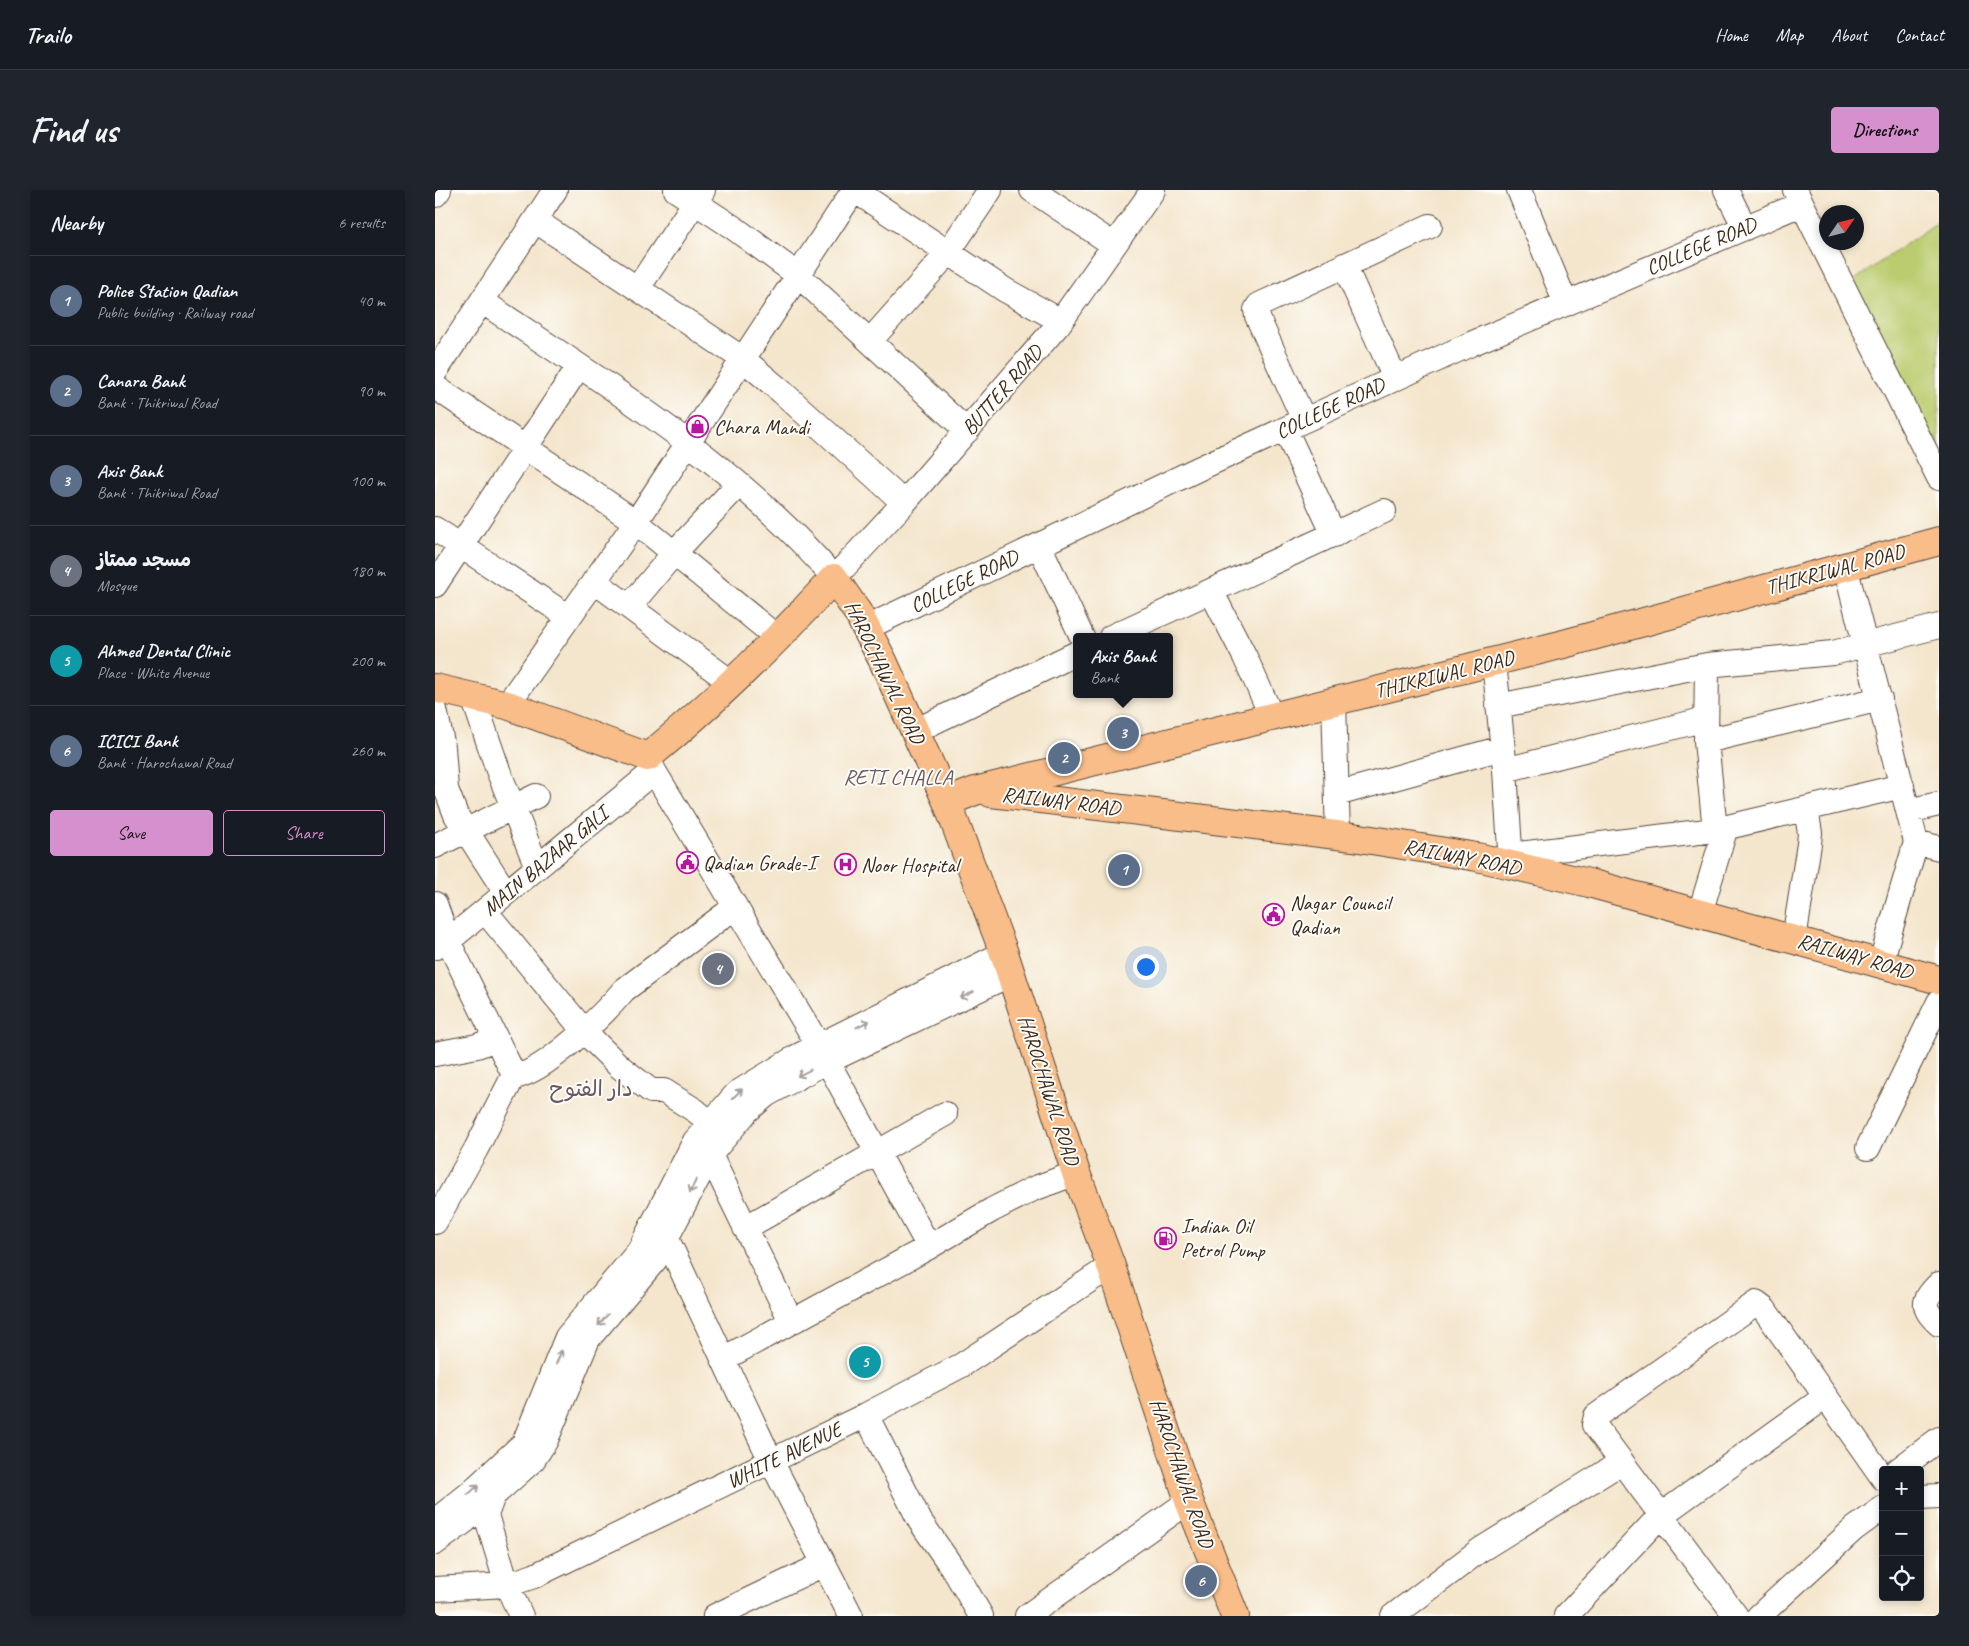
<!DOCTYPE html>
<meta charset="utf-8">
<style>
:root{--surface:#171b24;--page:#20242c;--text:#f1f3f6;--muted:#9ea1a6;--line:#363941;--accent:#d690ce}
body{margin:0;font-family:Caveat,"Playpen Sans Arabic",sans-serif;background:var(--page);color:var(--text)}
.controls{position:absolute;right:15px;bottom:15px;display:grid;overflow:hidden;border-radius:5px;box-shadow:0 2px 8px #0003}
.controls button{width:45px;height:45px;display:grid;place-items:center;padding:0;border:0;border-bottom:1px solid var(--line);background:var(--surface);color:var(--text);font:25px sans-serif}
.compass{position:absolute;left:1384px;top:15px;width:45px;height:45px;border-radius:50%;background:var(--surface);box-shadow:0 2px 8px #0003;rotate:55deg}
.you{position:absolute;left:710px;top:776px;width:18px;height:18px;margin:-12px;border:4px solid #fff;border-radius:50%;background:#1a73e8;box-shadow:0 0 0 8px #1a73e833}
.badge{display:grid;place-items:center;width:32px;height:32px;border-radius:50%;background:var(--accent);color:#fff;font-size:16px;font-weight:700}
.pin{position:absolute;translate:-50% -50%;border:2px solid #fff;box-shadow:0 1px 5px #0006}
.popup{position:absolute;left:638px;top:443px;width:100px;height:65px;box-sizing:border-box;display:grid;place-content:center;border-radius:5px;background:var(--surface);filter:drop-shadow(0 1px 4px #0005);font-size:16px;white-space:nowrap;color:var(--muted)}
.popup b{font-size:19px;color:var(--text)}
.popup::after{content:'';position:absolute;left:50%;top:100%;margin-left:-10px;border:10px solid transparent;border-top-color:var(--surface)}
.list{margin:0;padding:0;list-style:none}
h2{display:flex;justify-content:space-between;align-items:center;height:65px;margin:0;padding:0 20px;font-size:21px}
h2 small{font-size:16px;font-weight:400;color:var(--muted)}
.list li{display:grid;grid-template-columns:32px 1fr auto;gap:15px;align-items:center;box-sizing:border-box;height:90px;padding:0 20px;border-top:1px solid var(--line)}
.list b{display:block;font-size:19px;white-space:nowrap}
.list p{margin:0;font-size:16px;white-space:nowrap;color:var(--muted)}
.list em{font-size:16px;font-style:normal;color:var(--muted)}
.actions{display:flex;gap:10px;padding:15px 20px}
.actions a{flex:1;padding:11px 0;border:1px solid var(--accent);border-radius:5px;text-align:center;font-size:18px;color:var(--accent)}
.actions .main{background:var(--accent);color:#111}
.icon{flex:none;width:28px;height:28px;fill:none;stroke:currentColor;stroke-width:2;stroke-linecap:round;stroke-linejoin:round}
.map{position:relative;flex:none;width:1504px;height:1426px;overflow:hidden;border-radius:5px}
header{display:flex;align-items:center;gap:30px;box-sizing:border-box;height:70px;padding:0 25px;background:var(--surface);border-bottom:1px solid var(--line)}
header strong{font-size:24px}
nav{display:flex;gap:28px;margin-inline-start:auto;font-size:18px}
.intro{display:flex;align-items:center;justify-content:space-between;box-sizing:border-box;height:120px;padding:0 30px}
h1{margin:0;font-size:35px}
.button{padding:12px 22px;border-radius:5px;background:var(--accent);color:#111;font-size:18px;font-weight:700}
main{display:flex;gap:30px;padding:0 30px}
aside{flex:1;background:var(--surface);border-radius:5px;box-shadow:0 2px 8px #0003}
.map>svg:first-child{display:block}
.green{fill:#bbcc6f;stroke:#7b7b46}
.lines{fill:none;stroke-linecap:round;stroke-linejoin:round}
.minor-casing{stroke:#574638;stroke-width:26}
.major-casing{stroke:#574638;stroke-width:30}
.minor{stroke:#fff;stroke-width:24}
.major{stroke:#f8bd89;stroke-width:28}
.oneway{stroke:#a79f9a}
.labels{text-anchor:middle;stroke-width:4;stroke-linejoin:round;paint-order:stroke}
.street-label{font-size:21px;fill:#3b2a1e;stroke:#fdfcf7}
.poi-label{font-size:21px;fill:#3b2a1e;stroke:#fdfcf7;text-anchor:start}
.neighbourhood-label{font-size:22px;fill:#6c5661;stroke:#fdfcf7}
</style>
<header>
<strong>Trailo</strong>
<nav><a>Home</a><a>Map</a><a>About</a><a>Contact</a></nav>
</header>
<div class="intro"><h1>Find us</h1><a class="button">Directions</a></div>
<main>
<aside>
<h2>Nearby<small>6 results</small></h2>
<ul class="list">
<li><span class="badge" style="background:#5c6f8a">1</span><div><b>Police Station Qadian</b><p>Public building · Railway road</p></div><em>40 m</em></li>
<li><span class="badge" style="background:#5c6f8a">2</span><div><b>Canara Bank</b><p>Bank · Thikriwal Road</p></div><em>90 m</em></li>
<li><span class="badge" style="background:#5c6f8a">3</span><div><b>Axis Bank</b><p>Bank · Thikriwal Road</p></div><em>100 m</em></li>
<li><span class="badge" style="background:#6b7280">4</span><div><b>مسجد ممتاز</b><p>Mosque</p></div><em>180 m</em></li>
<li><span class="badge" style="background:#0f9aa8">5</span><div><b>Ahmed Dental Clinic</b><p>Place · White Avenue</p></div><em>200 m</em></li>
<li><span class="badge" style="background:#5c6f8a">6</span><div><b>ICICI Bank</b><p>Bank · Harochawal Road</p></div><em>260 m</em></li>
</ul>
<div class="actions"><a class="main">Save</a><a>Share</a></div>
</aside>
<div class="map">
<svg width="1504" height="1426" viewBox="0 0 1504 1426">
<rect width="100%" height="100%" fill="#fdfcf7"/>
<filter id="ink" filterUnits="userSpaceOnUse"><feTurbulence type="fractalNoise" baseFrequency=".02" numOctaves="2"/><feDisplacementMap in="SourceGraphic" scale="10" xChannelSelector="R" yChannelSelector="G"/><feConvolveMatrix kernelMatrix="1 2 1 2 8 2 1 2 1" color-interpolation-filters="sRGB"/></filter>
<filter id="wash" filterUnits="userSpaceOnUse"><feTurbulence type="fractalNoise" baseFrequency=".0096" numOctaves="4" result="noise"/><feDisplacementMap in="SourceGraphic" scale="20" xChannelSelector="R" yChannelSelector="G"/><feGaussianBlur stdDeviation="1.12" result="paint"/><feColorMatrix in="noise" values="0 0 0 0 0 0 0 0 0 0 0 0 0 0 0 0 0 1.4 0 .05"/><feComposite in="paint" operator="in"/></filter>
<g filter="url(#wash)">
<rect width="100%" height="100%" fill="#f4e6cd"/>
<path class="green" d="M 1504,31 L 1504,288 L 1408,98 Z"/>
</g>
<g filter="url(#ink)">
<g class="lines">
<defs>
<path id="minor" d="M 241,0 L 299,38 L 363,85 L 532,241
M 419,0 L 570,100 L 626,131
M 597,0 L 679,55
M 1084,0 L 1131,114
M 1291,0 L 1310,38
M 1360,0 L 1504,288
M 0,5 L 4,0
M 101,31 L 308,169 L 347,202 L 469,313
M 909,75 L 960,188
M 203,98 L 268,0
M 48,112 C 172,195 301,273 399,388 L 469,313 L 623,135 L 718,0
M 435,151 L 512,64 L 555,0
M 0,182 L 120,0
M 0,197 L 201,332 L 344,449
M 869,230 L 822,126 L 821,120 L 824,115 L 995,36
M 850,239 L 899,345
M 0,339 L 134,427
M 604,355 L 647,447
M 1410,376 L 1481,652 L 1446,772
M 159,391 L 297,493
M 0,395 L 144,176
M 776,401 L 810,467 L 837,527
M 194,417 L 239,363 L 304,294
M 431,438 L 763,279 L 1038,153 L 1366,14
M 676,447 L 949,321
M 1059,472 L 1070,580 L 1076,675
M 1272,475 L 1271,551 L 1280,640
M 38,507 L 63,580 L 102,677
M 899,512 L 903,646
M 72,515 L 201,332 L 419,0
M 1063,516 L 1272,475 L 1398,463 L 1504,436
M 0,520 L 8,557 L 11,599 L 21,625 L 71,703
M 480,541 L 642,463
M 1271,551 L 1445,509
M 213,567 L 219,581 L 384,856 L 494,1057
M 1070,580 L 1271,529
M 902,604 L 1067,558
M 1473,621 L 1504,614
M 1481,652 L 1504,658
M 0,656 L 101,606
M 1075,665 L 1280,640 L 1467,596
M 0,714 L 13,751 L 77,881 L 78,887 L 41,959 L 0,1032
M 50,721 L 149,841 L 185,877 L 216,901 L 229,901 L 261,921 L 275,933
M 1265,723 L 1291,637
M 1359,749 L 1374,654 L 1375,643 L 1371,619
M 1,757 L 13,751 L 219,581
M 0,864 L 42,856 L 61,849
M 78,887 C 108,884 169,824 189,800 L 300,717
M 266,955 L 275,965 L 356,1131
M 1433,958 L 1504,812
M 310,1038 L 510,924
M 232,1049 L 336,1271 L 416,1426
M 1504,1094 C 1487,1111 1486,1117 1504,1134
M 290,1168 L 494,1057 L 557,1020 L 598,999 L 641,983
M 431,1225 L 485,1331 L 521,1383 L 546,1426
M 1463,1280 L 1504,1249
M 58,1306 L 51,1325 L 72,1395 L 86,1426
M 1485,1307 L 1504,1306
M 0,1331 L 34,1304 L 89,1253 L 132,1147 L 204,1061 L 260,951 L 302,903 L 361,867 L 569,763
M 0,1353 L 30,1331 L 98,1270 L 111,1250 L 153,1149 L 220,1070 L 275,965 L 312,921 L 331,905 L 383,876 L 576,784
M 0,1399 L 72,1395 L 99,1386 L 431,1225 L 527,1175 L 676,1076
M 280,1426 L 389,1374
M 592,1426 L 754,1311
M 958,1426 L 1045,1360 L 1187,1272
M 1131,1426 L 1225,1326 L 1390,1207
M 1301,1426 L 1163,1240 L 1159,1235 L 1161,1226 L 1321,1113 L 1329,1119 L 1448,1288
M 1324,1426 L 1419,1339 L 1448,1318"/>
<path id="major" d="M 0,498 L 72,515 L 213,567 C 280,512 341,452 399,388 L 423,423 L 448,471 L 512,612 L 569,763 L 641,983 L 676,1076 L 754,1311 L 800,1426
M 556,603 L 918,647 L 1042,667 L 1154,693 L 1504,790
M 512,612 L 540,601 L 1125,455 L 1504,351"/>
</defs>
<use href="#minor" class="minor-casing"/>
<use href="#major" class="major-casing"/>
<use href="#minor" class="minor"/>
<use href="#major" class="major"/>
</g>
<defs><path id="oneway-shaft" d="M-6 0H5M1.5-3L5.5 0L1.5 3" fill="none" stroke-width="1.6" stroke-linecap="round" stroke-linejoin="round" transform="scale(1.25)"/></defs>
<g class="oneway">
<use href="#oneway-shaft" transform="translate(532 805) rotate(155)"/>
<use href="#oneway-shaft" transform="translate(428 834) rotate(-27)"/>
<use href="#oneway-shaft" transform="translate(369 883) rotate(153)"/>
<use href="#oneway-shaft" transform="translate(302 904) rotate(-45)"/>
<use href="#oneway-shaft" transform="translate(258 996) rotate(116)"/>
<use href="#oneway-shaft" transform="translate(168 1130) rotate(131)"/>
<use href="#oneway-shaft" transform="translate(124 1167) rotate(-67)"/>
<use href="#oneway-shaft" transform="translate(38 1300) rotate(-41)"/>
</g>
</g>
<defs>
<symbol id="shop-ring" viewBox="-11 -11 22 22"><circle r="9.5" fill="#fdfcf7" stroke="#b5179e" stroke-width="1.5"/><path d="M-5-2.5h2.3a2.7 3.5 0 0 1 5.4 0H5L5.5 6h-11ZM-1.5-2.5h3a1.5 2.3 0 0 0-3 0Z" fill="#b5179e"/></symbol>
<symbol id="civic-ring" viewBox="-11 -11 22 22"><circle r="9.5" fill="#fdfcf7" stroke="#b5179e" stroke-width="1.5"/><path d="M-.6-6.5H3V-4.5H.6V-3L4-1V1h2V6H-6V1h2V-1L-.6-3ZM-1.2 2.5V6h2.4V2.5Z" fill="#b5179e"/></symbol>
<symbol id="hospital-ring" viewBox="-11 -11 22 22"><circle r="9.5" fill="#fdfcf7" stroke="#b5179e" stroke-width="1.5"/><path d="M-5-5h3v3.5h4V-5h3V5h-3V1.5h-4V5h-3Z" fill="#b5179e"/></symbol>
<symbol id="fuel-ring" viewBox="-11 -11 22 22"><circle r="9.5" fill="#fdfcf7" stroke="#b5179e" stroke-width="1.5"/><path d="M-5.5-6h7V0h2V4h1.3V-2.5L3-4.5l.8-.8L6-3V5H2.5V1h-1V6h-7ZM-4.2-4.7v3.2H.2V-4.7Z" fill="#b5179e"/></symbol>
</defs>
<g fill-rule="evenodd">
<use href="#shop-ring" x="250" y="224" width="25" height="25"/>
<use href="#civic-ring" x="240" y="660" width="25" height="25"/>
<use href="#hospital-ring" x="398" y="662" width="25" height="25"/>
<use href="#civic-ring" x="826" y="712" width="25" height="25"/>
<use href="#fuel-ring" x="718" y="1036" width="25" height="25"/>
</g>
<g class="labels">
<g class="street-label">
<text transform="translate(1266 56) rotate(-23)" y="7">COLLEGE ROAD</text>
<text transform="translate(567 200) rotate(-49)" y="7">BUTTER ROAD</text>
<text transform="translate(895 218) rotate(-25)" y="7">COLLEGE ROAD</text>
<text transform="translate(1400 379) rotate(-15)" y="7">THIKRIWAL ROAD</text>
<text transform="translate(529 391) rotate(-26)" y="7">COLLEGE ROAD</text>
<text transform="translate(450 482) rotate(64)" y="7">HAROCHAWAL ROAD</text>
<text transform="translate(1009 484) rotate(-14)" y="7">THIKRIWAL ROAD</text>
<text transform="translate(626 611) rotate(7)" y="7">RAILWAY ROAD</text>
<text transform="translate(1027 667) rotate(11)" y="7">RAILWAY ROAD</text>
<text transform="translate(110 671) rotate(-40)" y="7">MAIN BAZAAR GALI</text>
<text transform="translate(1420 766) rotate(16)" y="7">RAILWAY ROAD</text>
<text transform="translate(614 900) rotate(72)" y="7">HAROCHAWAL ROAD</text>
<text transform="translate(349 1265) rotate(-26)" y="7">WHITE AVENUE</text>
<text transform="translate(747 1283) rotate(71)" y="7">HAROCHAWAL ROAD</text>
</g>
<g class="poi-label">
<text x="279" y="244">Chara Mandi</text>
<text x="268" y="680">Qadian Grade-I</text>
<text x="426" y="682">Noor Hospital</text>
<text x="855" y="720">Nagar Council<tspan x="855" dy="24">Qadian</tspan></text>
<text x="746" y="1043">Indian Oil<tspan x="746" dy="24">Petrol Pump</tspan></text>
</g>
<g class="neighbourhood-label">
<text x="463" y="594">RETI CHALLA</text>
<text x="156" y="906">دار الفتوح</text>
</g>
</g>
</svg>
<div class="controls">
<button>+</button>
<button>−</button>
<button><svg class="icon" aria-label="locate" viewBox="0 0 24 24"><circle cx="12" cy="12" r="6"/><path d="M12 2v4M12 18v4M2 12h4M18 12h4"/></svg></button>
</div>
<svg class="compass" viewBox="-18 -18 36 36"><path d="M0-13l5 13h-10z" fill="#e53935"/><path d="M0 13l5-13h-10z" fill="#9ea1a6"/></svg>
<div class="you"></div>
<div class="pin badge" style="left:689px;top:680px;background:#5c6f8a">1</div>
<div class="pin badge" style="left:629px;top:568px;background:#5c6f8a">2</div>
<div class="pin badge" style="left:688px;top:543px;background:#5c6f8a">3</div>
<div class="popup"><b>Axis Bank</b>Bank</div>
<div class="pin badge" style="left:283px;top:779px;background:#6b7280">4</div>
<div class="pin badge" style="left:430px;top:1172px;background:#0f9aa8">5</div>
<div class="pin badge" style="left:766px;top:1391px;background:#5c6f8a">6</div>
</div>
</main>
